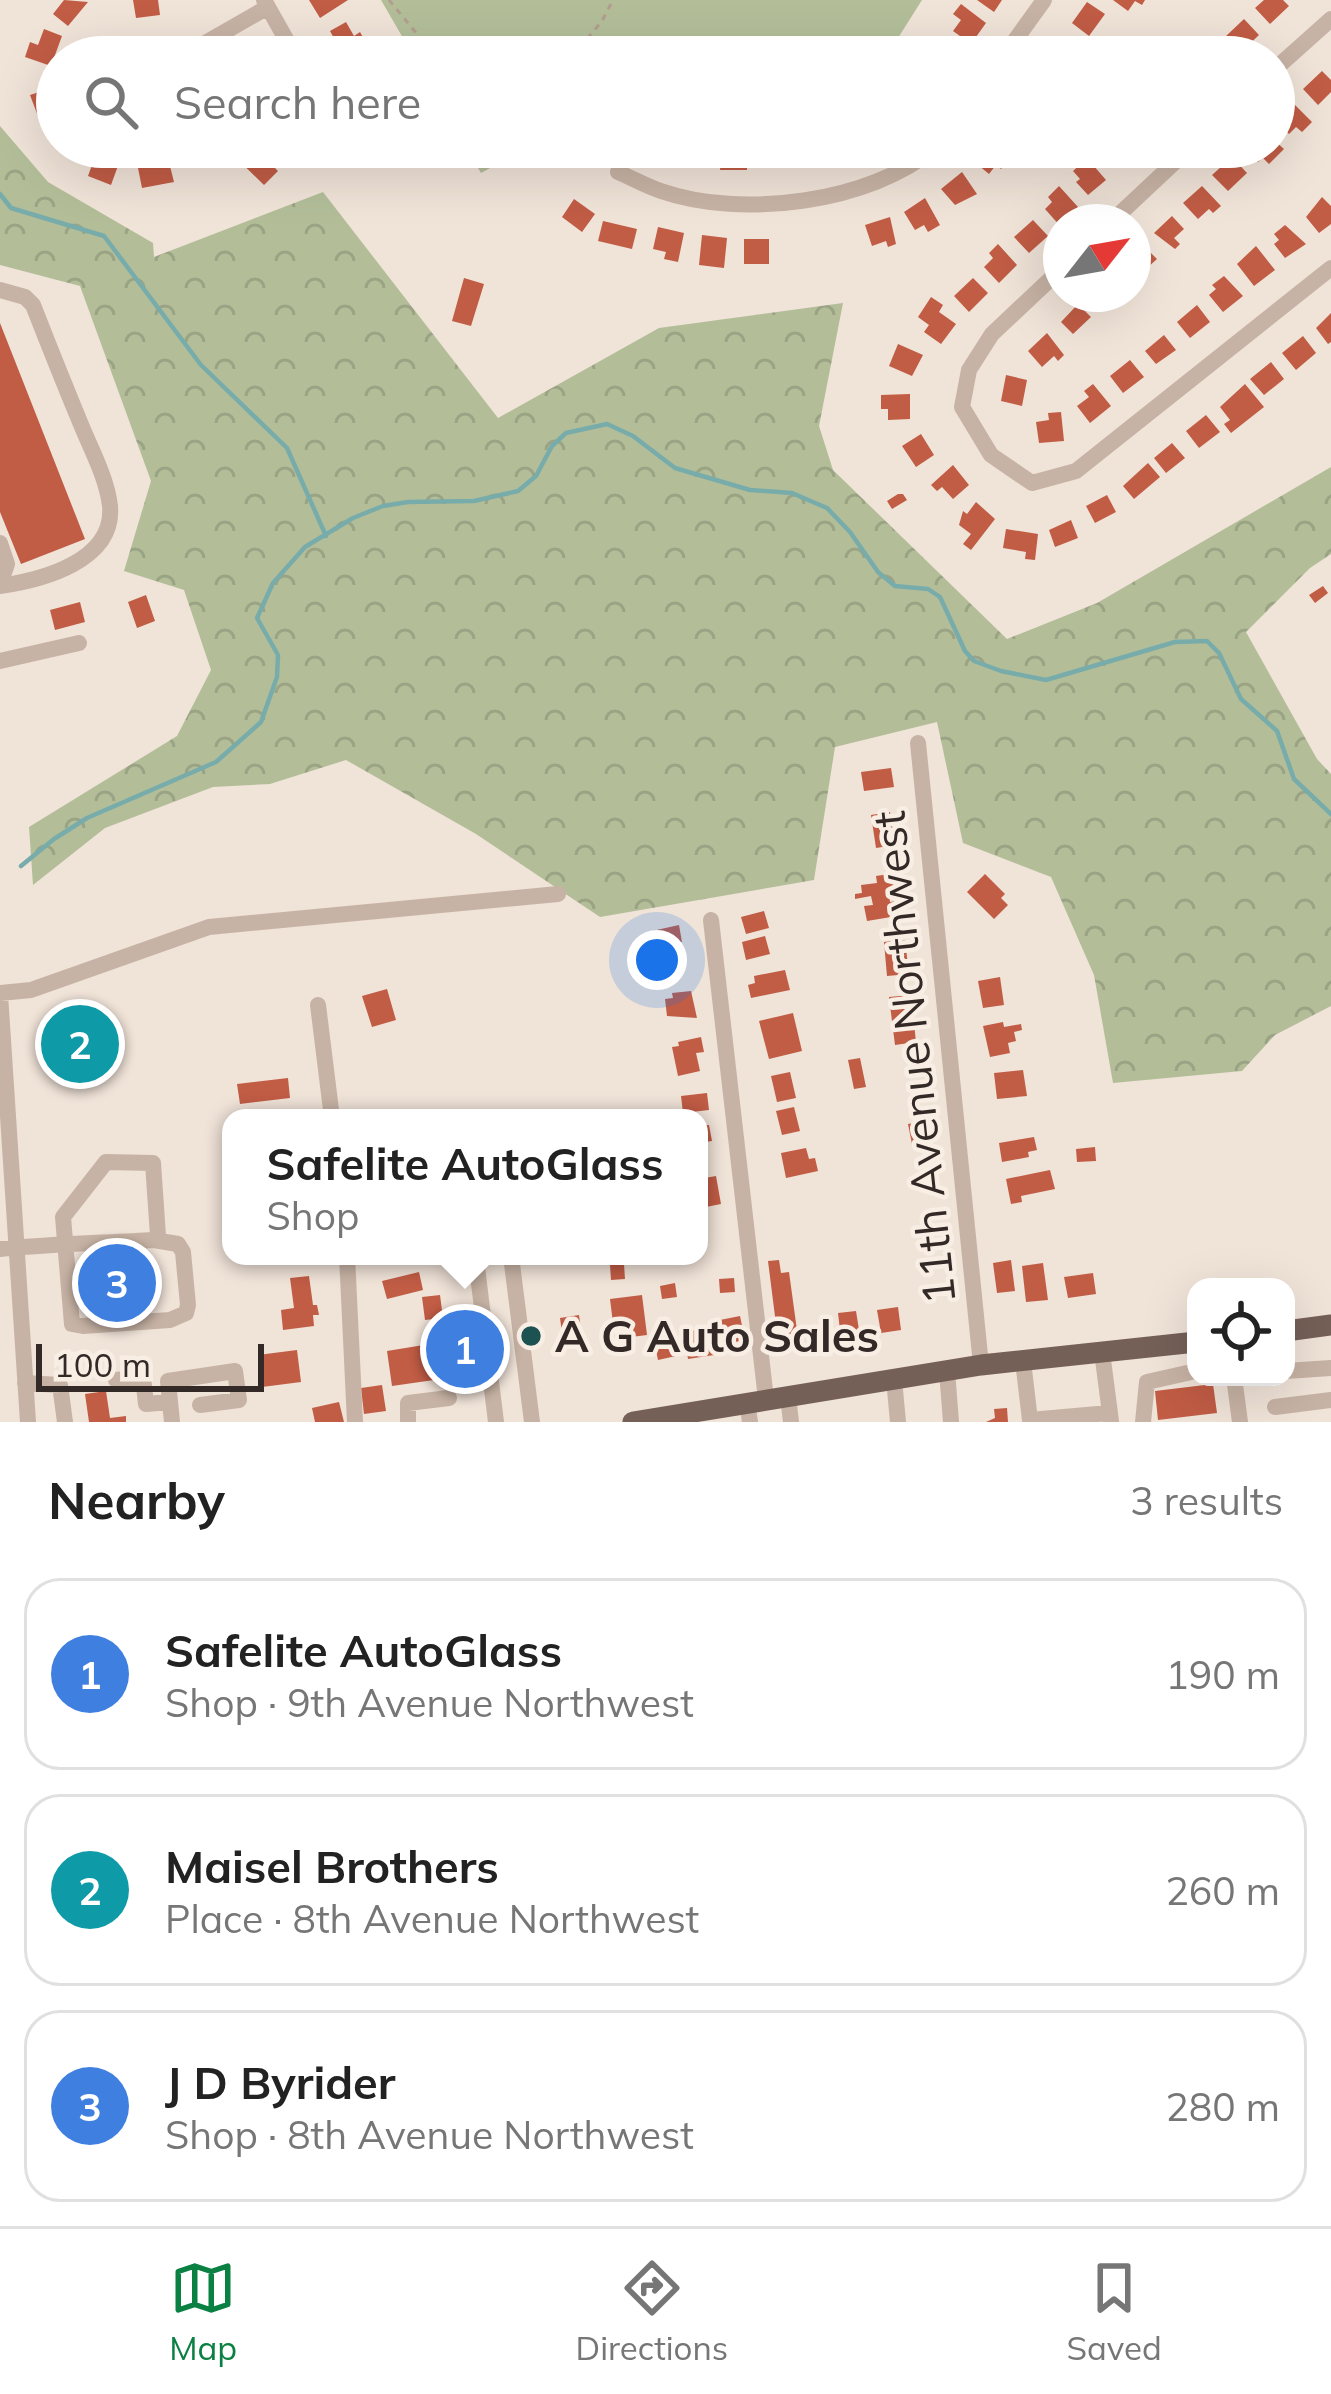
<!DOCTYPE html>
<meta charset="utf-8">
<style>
:root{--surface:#fff;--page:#f6f6f6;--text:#222;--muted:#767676;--line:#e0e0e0;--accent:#0b8043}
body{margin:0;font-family:Mulish,sans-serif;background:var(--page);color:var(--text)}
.controls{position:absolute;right:36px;bottom:36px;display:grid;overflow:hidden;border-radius:24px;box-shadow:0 12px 48px #0002}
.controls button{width:108px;height:108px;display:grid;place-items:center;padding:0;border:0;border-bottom:3px solid var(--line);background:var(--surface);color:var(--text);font:60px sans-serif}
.compass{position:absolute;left:1043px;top:204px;width:108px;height:108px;border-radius:50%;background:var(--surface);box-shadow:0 12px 48px #0002;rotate:59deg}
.scale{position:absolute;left:36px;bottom:30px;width:228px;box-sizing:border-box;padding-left:12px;border:6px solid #332926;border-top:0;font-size:33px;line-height:42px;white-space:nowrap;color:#332926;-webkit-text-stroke:9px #f8eee4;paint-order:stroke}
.you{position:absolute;left:657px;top:960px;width:42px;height:42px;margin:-30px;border:9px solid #fff;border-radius:50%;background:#1a73e8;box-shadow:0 0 0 18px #1a73e833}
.badge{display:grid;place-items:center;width:78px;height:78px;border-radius:50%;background:var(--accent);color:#fff;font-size:39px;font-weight:700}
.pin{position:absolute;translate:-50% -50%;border:6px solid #fff;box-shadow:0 3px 12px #0006}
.popup{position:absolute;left:222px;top:1109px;width:486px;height:156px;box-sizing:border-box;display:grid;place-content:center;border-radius:24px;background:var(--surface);filter:drop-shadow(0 3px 9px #0005);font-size:39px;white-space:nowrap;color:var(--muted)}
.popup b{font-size:45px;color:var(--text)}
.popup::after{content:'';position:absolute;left:50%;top:100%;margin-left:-24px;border:24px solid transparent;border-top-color:var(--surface)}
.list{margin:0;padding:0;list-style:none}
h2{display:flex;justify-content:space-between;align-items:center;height:156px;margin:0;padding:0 48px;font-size:51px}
h2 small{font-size:39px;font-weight:400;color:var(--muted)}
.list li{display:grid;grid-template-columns:78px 1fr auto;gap:36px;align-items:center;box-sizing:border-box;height:192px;margin:0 24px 24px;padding:0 24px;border:3px solid var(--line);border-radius:36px}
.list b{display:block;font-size:45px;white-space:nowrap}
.list p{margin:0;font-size:39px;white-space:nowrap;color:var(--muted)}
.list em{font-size:39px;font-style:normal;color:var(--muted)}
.icon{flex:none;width:66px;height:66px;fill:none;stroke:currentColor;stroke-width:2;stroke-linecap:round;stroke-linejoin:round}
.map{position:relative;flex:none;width:1331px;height:1422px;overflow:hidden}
.search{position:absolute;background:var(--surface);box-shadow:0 12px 48px #0002;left:36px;right:36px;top:36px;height:132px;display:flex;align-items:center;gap:30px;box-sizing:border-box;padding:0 42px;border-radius:66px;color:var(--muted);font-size:45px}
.sheet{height:804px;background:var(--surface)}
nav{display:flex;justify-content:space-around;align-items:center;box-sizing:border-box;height:168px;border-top:3px solid var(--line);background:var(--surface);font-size:33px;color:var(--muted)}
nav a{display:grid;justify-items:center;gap:6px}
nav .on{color:var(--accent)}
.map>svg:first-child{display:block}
.green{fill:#b3be99}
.forest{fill:url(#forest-crowns)}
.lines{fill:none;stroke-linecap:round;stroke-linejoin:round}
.stream{stroke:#78acab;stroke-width:4.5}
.building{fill:#c15c45}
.path{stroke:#b39d8f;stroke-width:3;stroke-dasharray:6 6;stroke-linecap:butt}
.minor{stroke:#c7b3a5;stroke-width:16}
.major{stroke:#756057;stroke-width:21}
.poi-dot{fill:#1d5252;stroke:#f8eee4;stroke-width:4.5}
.labels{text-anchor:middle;stroke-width:9;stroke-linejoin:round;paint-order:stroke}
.street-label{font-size:45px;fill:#332926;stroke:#f8eee4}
.poi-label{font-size:45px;font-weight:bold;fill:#332926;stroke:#f8eee4;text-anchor:start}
</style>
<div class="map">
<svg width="1331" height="1422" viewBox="0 0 1331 1422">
<defs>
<pattern id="forest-crowns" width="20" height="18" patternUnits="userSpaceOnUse" patternTransform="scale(3)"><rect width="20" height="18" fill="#b3be99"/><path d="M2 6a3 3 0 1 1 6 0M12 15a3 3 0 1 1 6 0" fill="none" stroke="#9aa384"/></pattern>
</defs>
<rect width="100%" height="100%" fill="#f0e3d8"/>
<path class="green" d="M 381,0 L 922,0 L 886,57 L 414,57 Z
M 466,147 L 528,147 L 481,173 Z"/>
<path class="forest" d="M 0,126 L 48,182 L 153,243 L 154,257 L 323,192 L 498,418 L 659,328 L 843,303 L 819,426 L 833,470 L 1007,639 L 1097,603 L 1331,467 L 1331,554 L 1310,568 L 1246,632 L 1317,759 L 1331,774 L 1331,1006 L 1275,1035 L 1242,1071 L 1113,1083 L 1094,975 L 1051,877 L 963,843 L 937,722 L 835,747 L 814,880 L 600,917 L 476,834 L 346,760 L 270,784 L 213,787 L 105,828 L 33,885 L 29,827 L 177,736 L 211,670 L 184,590 L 124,571 L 151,481 L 80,286 L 0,265 Z"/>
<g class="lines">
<path class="stream" d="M 0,194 L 11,208 L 104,236 L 201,365 L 287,448 L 326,536
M 21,866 L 54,839 L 87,818 L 216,762 L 261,722 L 277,677 L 278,655 L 257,618 L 273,583 L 305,547 L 353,518 L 383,506 L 408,502 L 474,501 L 518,491 L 536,476 L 552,446 L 566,433 L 607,424 L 633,436 L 675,468 L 750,490 L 792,493 L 827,508 L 850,532 L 878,572 L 895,586 L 928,589 L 940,597 L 965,651 L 974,661 L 1001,671 L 1046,680 L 1175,642 L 1207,641 L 1219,653 L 1241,699 L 1277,731 L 1294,779 L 1331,814"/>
</g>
<path class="building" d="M 64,0 L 88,2 L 68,26 L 53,14 Z
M 133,0 L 158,0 L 160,15 L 136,18 Z
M 309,0 L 348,0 L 320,18 Z
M 977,0 L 1002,0 L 994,12 Z
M 1113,0 L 1145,0 L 1142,5 L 1135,1 L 1128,11 Z
M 1264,0 L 1283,0 L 1289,6 L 1270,24 L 1255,8 Z
M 1087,2 L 1105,14 L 1089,36 L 1072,23 Z
M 961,4 L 986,23 L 971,44 L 953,31 L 961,20 L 953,14 Z
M 1244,19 L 1259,35 L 1240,53 L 1225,37 Z
M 346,22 L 354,36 L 360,32 L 368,46 L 349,57 L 344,57 L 330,31 Z
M 44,29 L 62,36 L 51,66 L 25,57 L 30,42 L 38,45 Z
M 1061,37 L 1082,45 L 1079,50 L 1089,57 L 1049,57 Z
M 942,43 L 962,57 L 937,57 Z
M 1322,71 L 1331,80 L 1331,92 L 1318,105 L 1303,89 Z
M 57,86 L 57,112 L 39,119 L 30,95 Z
M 1291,101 L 1312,122 L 1302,132 L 1296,127 L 1289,134 L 1274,119 Z
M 1274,140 L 1284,149 L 1269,164 L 1263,158 L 1258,162 L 1244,147 L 1274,147 Z
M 237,147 L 254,147 L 278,171 L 264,185 L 231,153 Z
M 672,147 L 705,147 L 699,159 Z
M 722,147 L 747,148 L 747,170 L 720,170 Z
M 982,147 L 998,147 L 1011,157 L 1001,169 L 996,165 L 989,174 L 972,160 Z
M 1110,147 L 1141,147 L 1119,167 L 1105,152 Z
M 96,154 L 119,163 L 111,185 L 88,176 Z
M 1232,157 L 1247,173 L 1228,191 L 1212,175 Z
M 1087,158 L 1106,180 L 1088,195 L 1076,182 L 1080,179 L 1073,171 Z
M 169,162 L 174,182 L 142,188 L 138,168 Z
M 962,172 L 977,194 L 955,205 L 941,189 Z
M 1059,186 L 1078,207 L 1061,222 L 1061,227 L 1045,209 L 1052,202 L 1048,197 Z
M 1202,186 L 1221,206 L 1213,213 L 1209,209 L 1198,219 L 1183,203 Z
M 1322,197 L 1331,206 L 1331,224 L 1319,233 L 1306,217 Z
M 925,198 L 940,225 L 928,232 L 924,225 L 915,230 L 904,212 Z
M 574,199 L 595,214 L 582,232 L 562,217 Z
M 1172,216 L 1184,229 L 1174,238 L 1180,244 L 1175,249 L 1154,233 Z
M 890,217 L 896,244 L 888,247 L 886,241 L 872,246 L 865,225 Z
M 1033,220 L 1048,236 L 1029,253 L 1014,237 Z
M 603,221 L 637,229 L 632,249 L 598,241 Z
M 1285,225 L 1306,244 L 1285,258 L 1274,244 L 1279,240 L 1274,234 Z
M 658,227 L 684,233 L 678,262 L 664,259 L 666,252 L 653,249 Z
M 702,235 L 727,238 L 724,268 L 699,265 Z
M 744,239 L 769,239 L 769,264 L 744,264 Z
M 1141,243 L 1157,259 L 1137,277 L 1133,272 L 1133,250 Z
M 998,244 L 1017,265 L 999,283 L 984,267 L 993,258 L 989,253 Z
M 1256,246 L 1275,270 L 1254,286 L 1237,264 Z
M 1224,276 L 1243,296 L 1223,312 L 1209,295 L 1216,289 L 1212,285 Z
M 464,278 L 484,284 L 471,326 L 452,321 Z
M 973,278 L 988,293 L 969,312 L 954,296 Z
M 1095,294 L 1132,294 L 1119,306 L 1113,300 L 1106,306 Z
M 931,297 L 943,305 L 939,312 L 956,324 L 941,344 L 924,332 L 929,325 L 918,317 Z
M 1078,304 L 1091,317 L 1073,334 L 1061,322 Z
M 1197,305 L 1210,322 L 1190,338 L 1177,322 Z
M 1331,313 L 1331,342 L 1328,344 L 1316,328 Z
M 0,323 L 85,539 L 21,564 L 0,512 Z
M 1047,333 L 1064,355 L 1058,361 L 1054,356 L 1042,367 L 1028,351 Z
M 1164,335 L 1176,350 L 1156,364 L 1145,351 Z
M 1303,336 L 1316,353 L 1296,370 L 1282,353 Z
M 898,344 L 923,355 L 912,376 L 889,366 Z
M 1130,360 L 1144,377 L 1123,393 L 1110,376 Z
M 1271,362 L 1284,379 L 1264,395 L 1250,379 Z
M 1006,375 L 1027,380 L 1022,406 L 1001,401 Z
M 1093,384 L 1111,406 L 1090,423 L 1077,406 L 1089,397 L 1084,391 Z
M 1245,384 L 1264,407 L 1231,433 L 1224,424 L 1230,420 L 1220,407 Z
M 910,394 L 910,419 L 888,420 L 888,409 L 881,409 L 881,395 Z
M 1061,412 L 1064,441 L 1039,443 L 1036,422 L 1049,420 L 1048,413 Z
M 1206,415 L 1220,432 L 1199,448 L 1186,431 Z
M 921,434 L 934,455 L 916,467 L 902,446 Z
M 1172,443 L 1185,458 L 1166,473 L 1154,458 Z
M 1148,463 L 1160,477 L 1134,499 L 1123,486 Z
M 953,465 L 969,485 L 953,499 L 942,487 L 937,491 L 931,485 Z
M 898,494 L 903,494 L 907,500 L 892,509 L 887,501 Z
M 1107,495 L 1116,512 L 1095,523 L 1086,506 Z
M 976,502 L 995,519 L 971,550 L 963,544 L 971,534 L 959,525 L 963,511 L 967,514 Z
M 1071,520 L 1078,538 L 1055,547 L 1049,530 Z
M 1006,529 L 1038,534 L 1035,560 L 1025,559 L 1026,552 L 1003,548 Z
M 1323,586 L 1328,593 L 1315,603 L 1309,595 Z
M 146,595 L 155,621 L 137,628 L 128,602 Z
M 80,602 L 85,622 L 55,630 L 50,610 Z
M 891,768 L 894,787 L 864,791 L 861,772 Z
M 890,812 L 895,845 L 876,848 L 871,815 Z
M 896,873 L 897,886 L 888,888 L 890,902 L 901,900 L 903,915 L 867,921 L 864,906 L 873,905 L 871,896 L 855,899 L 855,894 L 862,893 L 861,885 L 877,883 L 876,876 Z
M 985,874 L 1005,894 L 1001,898 L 1008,905 L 994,919 L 967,892 Z
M 764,911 L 769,928 L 746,934 L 741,917 Z
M 679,925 L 682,942 L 655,947 L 652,931 Z
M 765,936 L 770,954 L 746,960 L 742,942 Z
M 905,940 L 909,974 L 887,976 L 884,942 Z
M 671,957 L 674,975 L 643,981 L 640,962 Z
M 785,970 L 790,990 L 751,998 L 748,985 L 755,983 L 754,976 Z
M 1000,977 L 1004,1005 L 983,1008 L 978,981 Z
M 387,989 L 396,1020 L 372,1027 L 362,996 Z
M 691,991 L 697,1018 L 667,1016 L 665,999 L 673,998 L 672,993 Z
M 911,995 L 916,1042 L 895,1045 L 889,997 Z
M 793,1013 L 802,1051 L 769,1059 L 759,1021 Z
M 98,1021 L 109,1049 L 62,1067 L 52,1038 Z
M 1003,1022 L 1004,1027 L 1021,1024 L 1022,1030 L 1014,1032 L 1016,1041 L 1008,1043 L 1010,1053 L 990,1057 L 983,1026 Z
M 701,1037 L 704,1052 L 696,1053 L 700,1071 L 678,1076 L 672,1047 L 679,1046 L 678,1042 Z
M 860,1058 L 866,1087 L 854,1089 L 848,1060 Z
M 1023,1070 L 1027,1096 L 997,1099 L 994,1073 Z
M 790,1072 L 796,1098 L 777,1102 L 771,1076 Z
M 288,1078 L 290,1098 L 240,1104 L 237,1084 Z
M 707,1093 L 709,1110 L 683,1113 L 681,1096 Z
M 794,1107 L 800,1131 L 782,1135 L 776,1111 Z
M 930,1120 L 934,1139 L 912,1144 L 908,1124 Z
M 709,1125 L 712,1141 L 699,1143 L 699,1126 Z
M 1034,1137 L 1037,1150 L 1028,1152 L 1029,1157 L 1002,1162 L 999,1143 Z
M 1095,1147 L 1096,1161 L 1077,1162 L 1076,1149 Z
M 806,1148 L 809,1159 L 815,1158 L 818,1171 L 786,1178 L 781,1153 Z
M 1050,1170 L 1055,1189 L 1021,1196 L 1022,1202 L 1011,1204 L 1006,1179 Z
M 716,1176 L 721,1204 L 706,1207 L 705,1200 L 699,1201 L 699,1179 Z
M 135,1252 L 140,1312 L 99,1315 L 94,1255 Z
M 779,1260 L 781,1273 L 789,1272 L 799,1345 L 779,1348 L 768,1261 Z
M 1011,1260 L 1015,1291 L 997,1293 L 993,1263 Z
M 1043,1263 L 1048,1300 L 1026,1302 L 1022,1266 Z
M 624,1264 L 625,1279 L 611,1280 L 610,1265 Z
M 419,1272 L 423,1290 L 387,1299 L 382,1281 Z
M 1093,1273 L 1096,1294 L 1068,1298 L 1064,1277 Z
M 309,1276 L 313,1305 L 317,1305 L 319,1315 L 313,1315 L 314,1326 L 283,1330 L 281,1310 L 294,1308 L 290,1278 Z
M 734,1278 L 735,1292 L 720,1293 L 719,1279 Z
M 675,1283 L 677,1297 L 662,1299 L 660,1286 Z
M 440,1295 L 443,1318 L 425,1320 L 422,1297 Z
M 642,1295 L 647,1335 L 615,1339 L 610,1299 Z
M 898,1307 L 901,1330 L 881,1333 L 877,1310 Z
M 856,1311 L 860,1336 L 841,1339 L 838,1313 Z
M 474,1313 L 482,1381 L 456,1384 L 449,1316 Z
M 579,1315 L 583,1344 L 564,1347 L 560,1318 Z
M 740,1316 L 745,1340 L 725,1344 L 720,1320 Z
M 537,1325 L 540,1345 L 525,1347 L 522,1327 Z
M 709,1328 L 714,1355 L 688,1359 L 684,1332 Z
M 671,1331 L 676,1356 L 658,1360 L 653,1335 Z
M 442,1342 L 448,1378 L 392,1386 L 387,1351 Z
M 297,1350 L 301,1382 L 262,1387 L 258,1355 Z
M 1213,1384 L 1217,1413 L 1158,1420 L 1155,1391 Z
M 382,1385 L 386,1411 L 364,1414 L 361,1388 Z
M 106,1391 L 110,1418 L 126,1416 L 126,1422 L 89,1422 L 85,1394 Z
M 339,1402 L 344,1422 L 315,1422 L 312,1408 Z
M 1007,1408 L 1008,1422 L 986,1422 L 995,1418 L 994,1409 Z"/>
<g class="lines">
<path class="path" d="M 389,0 L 436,57
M 572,57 L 602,21 L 613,0"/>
<path class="minor" d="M 264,0 L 296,57
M 181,57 L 268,7
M 1003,57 L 1044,0
M 1274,70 L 1331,19
M 618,172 C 632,178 646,186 661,191 C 741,219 871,203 936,147
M 1111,222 L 1191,147
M 1061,269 L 992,334 L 969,370 L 962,407 L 991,455 L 1032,483 L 1076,471 L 1331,268
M 0,290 L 25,297 L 33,305 C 49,346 65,386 82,427 C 92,451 107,479 110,506 C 115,561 42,580 0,586
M 0,543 L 7,564 L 0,584
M 0,661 L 79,643
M 918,743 L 981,1365
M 711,920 L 766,1399
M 0,993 L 31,990 L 209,927 L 558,894
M 0,994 L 28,1422
M 318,1005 L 332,1118
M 0,1249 C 51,1244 103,1243 154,1240 L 158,1236 L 153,1163 L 106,1162 L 63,1217 L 72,1324 L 83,1326 L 170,1320 L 186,1313 L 188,1305 L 183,1252 L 178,1244 L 154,1240
M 347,1256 L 355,1422
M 511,1256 L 532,1422
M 476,1259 L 496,1422
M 1102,1352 L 1111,1421
M 1023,1361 L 1030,1420 L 1109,1413
M 947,1371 L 951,1422
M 1286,1371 L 1331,1368
M 1234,1377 L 1240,1422
M 894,1379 L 898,1422
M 116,1380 L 143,1377 L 146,1404 L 170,1402
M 25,1383 L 60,1385 L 65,1422
M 788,1396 L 791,1422
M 747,1402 L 750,1422
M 1275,1407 L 1331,1400
M 172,1422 L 168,1381 L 235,1371 L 239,1400 L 200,1405
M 408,1422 L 408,1403 L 449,1398
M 1143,1422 L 1147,1382 L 1196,1371"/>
<path class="major" d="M 1286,1331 L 1331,1325
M 633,1422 L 981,1365 L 1196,1342"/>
</g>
<circle class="poi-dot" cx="531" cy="1336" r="12"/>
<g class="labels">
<g class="street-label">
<text transform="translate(914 1058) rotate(-96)" y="16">11th Avenue Northwest</text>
</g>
<g class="poi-label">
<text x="555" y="1352">A G Auto Sales</text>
</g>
</g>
</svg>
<div class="controls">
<button><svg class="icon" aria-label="locate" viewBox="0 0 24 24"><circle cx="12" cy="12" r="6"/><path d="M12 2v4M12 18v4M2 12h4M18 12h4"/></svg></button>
</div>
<svg class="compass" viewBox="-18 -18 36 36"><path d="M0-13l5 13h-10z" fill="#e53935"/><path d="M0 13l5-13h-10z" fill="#767676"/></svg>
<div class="scale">100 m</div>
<div class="you"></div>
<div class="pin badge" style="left:465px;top:1349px;background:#3f7fe0">1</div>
<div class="popup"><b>Safelite AutoGlass</b>Shop</div>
<div class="pin badge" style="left:80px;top:1044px;background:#0f9aa8">2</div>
<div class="pin badge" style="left:117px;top:1283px;background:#3f7fe0">3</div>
<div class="search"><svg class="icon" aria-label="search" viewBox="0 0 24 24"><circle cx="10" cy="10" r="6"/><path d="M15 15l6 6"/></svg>Search here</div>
</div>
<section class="sheet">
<h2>Nearby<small>3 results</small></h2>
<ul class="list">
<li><span class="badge" style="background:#3f7fe0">1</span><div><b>Safelite AutoGlass</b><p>Shop · 9th Avenue Northwest</p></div><em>190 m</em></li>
<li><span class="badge" style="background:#0f9aa8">2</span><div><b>Maisel Brothers</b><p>Place · 8th Avenue Northwest</p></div><em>260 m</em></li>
<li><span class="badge" style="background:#3f7fe0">3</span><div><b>J D Byrider</b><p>Shop · 8th Avenue Northwest</p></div><em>280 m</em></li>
</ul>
</section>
<nav>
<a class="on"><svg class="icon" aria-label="map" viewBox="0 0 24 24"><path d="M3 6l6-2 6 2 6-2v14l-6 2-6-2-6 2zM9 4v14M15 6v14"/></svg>Map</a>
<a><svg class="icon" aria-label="directions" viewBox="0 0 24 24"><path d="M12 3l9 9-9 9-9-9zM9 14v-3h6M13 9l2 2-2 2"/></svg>Directions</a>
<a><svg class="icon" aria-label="saved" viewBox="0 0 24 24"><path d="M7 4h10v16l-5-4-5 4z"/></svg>Saved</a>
</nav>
